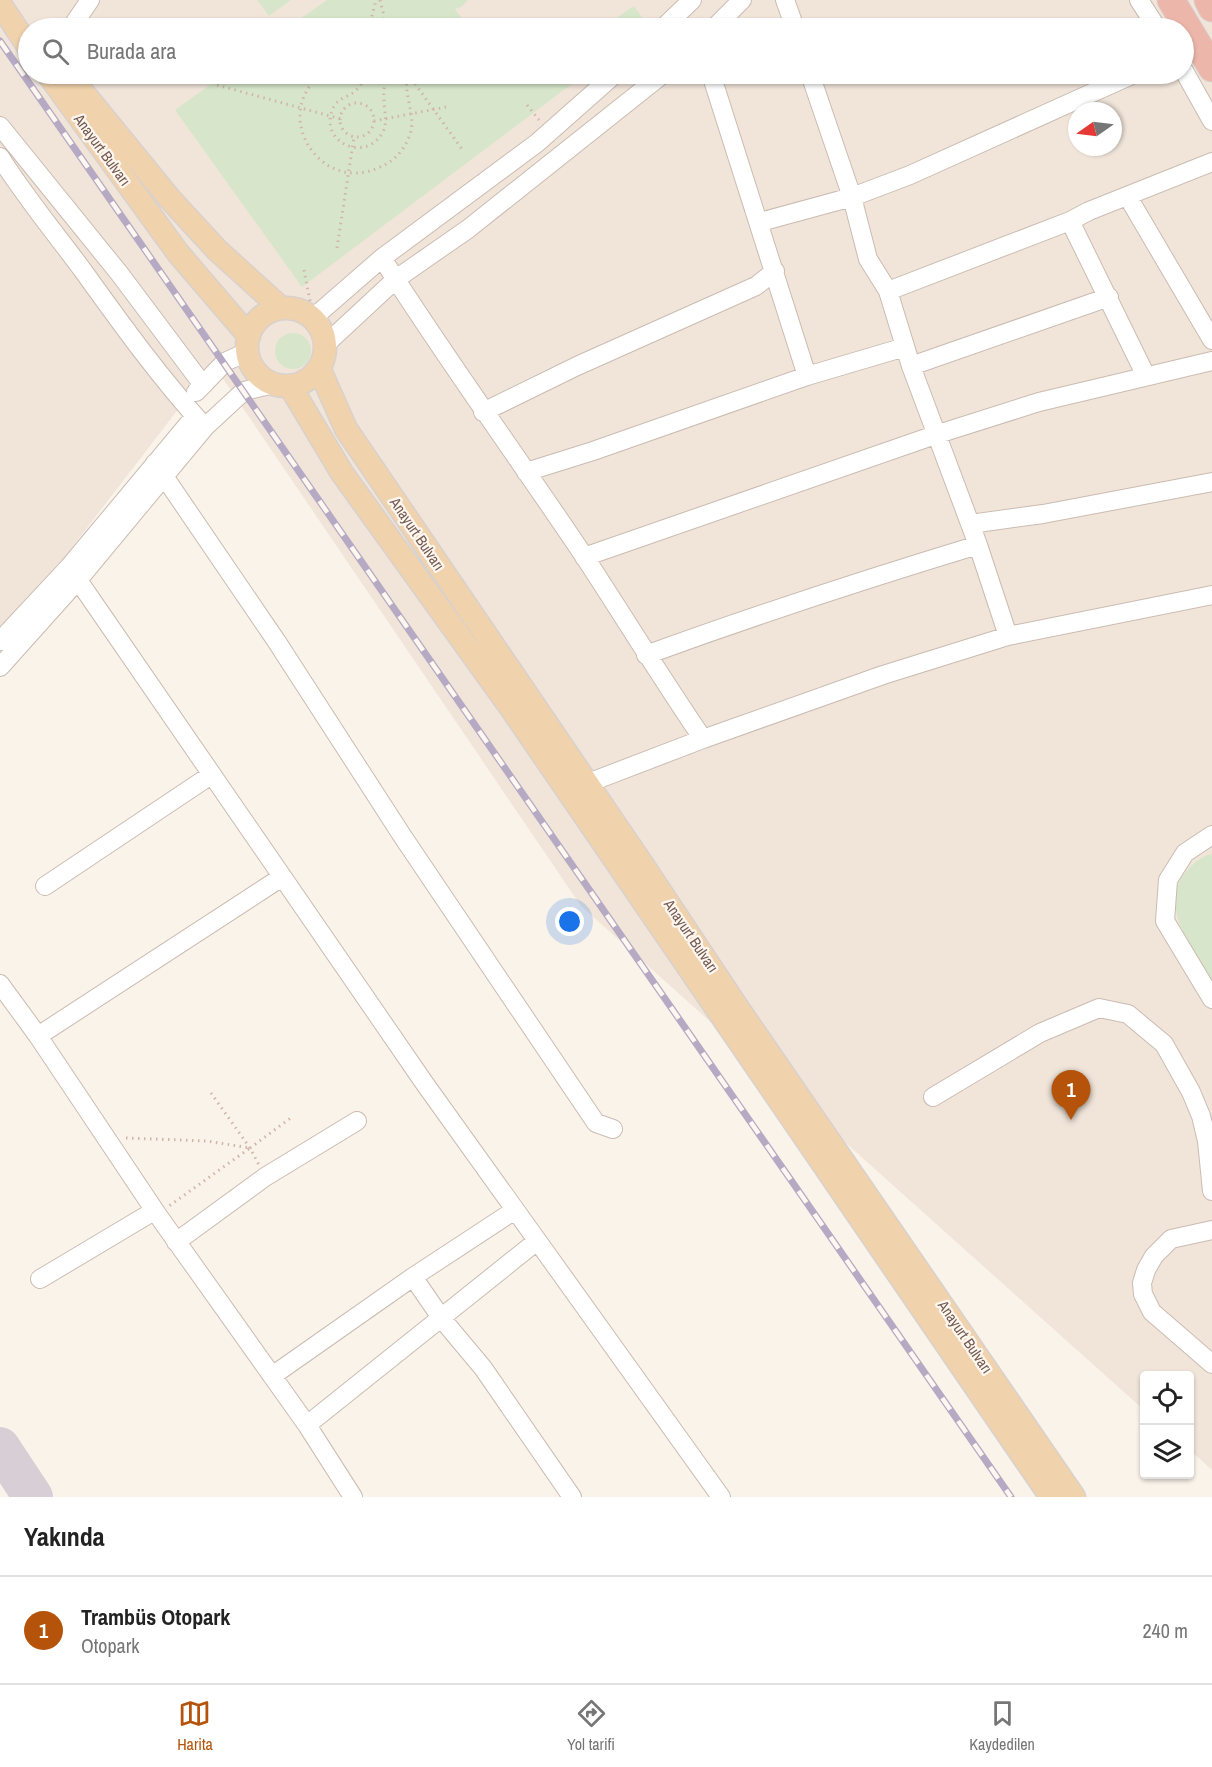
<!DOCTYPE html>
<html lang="tr">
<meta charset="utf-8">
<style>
:root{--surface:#fff;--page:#f6f6f6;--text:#222;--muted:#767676;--line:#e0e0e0;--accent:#b45309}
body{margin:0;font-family:"Archivo Narrow",sans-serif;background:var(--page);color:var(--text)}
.controls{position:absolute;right:18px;bottom:18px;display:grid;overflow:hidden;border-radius:6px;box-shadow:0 2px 4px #0004}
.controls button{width:54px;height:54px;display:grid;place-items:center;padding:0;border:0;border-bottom:2px solid var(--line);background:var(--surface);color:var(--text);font:30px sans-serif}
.compass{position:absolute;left:1068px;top:102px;width:54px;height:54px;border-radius:50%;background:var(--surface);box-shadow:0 2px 4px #0004;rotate:256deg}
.you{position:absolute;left:570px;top:922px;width:21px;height:21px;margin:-15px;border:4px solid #fff;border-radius:50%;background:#1a73e8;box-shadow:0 0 0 9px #1a73e833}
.badge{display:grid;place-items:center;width:39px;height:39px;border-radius:50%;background:var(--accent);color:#fff;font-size:20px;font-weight:700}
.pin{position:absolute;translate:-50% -50px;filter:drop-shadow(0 2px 3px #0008)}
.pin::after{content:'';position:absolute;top:32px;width:21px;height:18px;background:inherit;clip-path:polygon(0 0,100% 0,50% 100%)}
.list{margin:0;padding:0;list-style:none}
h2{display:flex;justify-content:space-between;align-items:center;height:78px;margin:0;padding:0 24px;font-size:26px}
h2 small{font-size:20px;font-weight:400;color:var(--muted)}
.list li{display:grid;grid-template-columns:39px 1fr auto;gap:18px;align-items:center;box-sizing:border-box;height:108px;padding:0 24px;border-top:2px solid var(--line)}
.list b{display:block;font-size:22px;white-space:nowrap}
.list p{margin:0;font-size:20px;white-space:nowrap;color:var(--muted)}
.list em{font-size:20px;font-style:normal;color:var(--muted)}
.icon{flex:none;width:33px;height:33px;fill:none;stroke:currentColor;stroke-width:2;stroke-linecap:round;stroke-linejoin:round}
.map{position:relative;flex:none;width:1212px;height:1497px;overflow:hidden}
.search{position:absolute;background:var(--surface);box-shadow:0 2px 4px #0004;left:18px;right:18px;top:18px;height:66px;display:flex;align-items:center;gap:15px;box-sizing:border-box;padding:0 21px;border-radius:33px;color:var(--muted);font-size:22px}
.sheet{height:186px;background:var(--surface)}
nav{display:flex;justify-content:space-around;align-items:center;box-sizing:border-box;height:84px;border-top:2px solid var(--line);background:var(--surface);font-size:16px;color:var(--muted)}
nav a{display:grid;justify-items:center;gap:3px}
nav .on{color:var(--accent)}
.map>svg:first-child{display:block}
.residential{fill:#f1e5da;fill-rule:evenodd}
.green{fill:#d7e6ca}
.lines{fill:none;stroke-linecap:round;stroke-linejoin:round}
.taxiway{stroke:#d8ced6;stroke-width:40}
.minor-casing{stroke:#cbbbb1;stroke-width:20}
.major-casing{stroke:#d8d1ce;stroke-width:25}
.highway-casing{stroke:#d8d1ce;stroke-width:29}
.path{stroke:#d1b5a8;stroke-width:3;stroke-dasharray:1.5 4.5;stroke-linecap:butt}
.minor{stroke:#fff;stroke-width:18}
.major{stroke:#f0d2ac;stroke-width:22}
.highway{stroke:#ecb6aa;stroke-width:27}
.rail-casing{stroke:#b5a9c3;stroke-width:7}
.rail{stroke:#fdf7f0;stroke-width:4.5;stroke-dasharray:14;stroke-linecap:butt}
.labels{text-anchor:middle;stroke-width:4.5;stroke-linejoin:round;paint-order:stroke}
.street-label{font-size:15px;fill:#725a51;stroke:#fdf7f0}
</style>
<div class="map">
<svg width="1212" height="1497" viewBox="0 0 1212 1497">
<rect width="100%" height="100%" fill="#faf3ea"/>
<path class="residential" d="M 0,0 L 1212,0 L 1212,1470 L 1190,1450 L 1190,1376 L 1144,1376 L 1144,1410 L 581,906 L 213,364 L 0,641 ZM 28,28 L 1184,28 L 1184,74 L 28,74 ZM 1077,111 L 1113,111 L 1113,147 L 1077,147 Z"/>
<path class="green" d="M 257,0 L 291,0 L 269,16 Z
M 327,0 L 468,0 L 461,7 L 455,9 L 469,28 L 287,28 Z
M 634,6 L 647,24 L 642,28 L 602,28 Z
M 225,74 L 585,74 L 302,287 L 175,110 Z
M275 351a18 18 0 1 1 36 0a18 18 0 1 1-36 0Z
M 1212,854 L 1212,981 C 1195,953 1156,904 1186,872 C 1193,864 1201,856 1212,854 Z"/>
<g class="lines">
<path class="taxiway" d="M 0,1447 L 33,1497"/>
<defs>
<path id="minor" d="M 785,0 L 795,28
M 1139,0 L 1157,28
M 71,28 L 90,0
M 663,28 L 692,0
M 714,28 L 742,0
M 1184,71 L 1212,121
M 711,74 L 807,376
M 810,74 L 852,197 L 868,259 L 888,291 L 911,366 L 978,545 L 1008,636
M 0,126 L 119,273 L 203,385
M 0,157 C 26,198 56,234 84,272 C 122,325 161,379 205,427
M 1128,197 L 1212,340
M 1070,221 L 1146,376
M 760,222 L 852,197 L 910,175 L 1134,74
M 382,258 C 446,359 517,456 584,556 C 624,617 662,679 703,739
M 888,291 L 1070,221 L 1089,211 L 1212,162
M 313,318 L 382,258 L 537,143 L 615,74
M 325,345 L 396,279 L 468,229 L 663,74
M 911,366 L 1109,297
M 196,392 L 225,362 L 247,352
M 483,412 L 577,366 L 756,286 L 775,271
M 155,463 L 277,642 L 403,837 L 596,1123 L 613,1129
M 526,472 L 593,451 L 807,376 L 905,347
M 970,524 L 1043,514 L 1212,482
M 584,557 L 935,435 L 1039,402 L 1212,361
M 69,567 L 425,1084 L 721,1497
M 0,641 L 69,567 L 195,416
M 646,655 C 756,615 866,579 978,545
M 0,667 L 78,580 L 205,427 L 244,391 L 274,384
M 588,783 L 703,739 L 883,675 L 1008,636 L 1212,595
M 1212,835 L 1185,853 L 1168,880 L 1165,921 L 1212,999
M 45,886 L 211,775
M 0,984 L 38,1036 L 157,1214 L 307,1425 L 353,1497
M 38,1036 L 282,877
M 933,1097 L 1040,1033 L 1099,1008 L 1128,1014 L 1164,1044 L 1191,1092 L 1201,1116 L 1207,1141 L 1212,1191
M 1212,1230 L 1171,1239 L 1154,1256 L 1146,1270 L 1142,1283 L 1143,1294 L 1152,1312 L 1212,1364
M 176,1242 L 265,1177 L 357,1121
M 413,1277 L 442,1319 L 483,1368 L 572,1497
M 40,1279 L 154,1211
M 272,1376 L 413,1277 L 515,1210
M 307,1425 L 537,1241"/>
<path id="major" d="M 0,4 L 28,46
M 48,74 L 178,253 L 249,336
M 68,74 L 170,199 L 217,250 L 281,308
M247 347a39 39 0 1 1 78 0a39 39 0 1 1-78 0Z
M 319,368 L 346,429 L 640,861 L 737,1007 L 1074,1497
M 290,386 L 342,473 L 511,708 L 1051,1497"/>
<path id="highway" d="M 1171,0 L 1212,68
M 1208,0 L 1212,8"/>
</defs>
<use href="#minor" class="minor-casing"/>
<use href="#major" class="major-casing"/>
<use href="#highway" class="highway-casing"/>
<path class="path" d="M 380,0 L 383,12 L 383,28
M 369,28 L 376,0
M 322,74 C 270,113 319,194 378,168 C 393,162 403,152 409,137 C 418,116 402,95 408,74
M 368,74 C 364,80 360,87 354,92 C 346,98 338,98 333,108 C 318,142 365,164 383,132 C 388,121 384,112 384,100 C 383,91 385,82 389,74
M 408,74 L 464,152
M 217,85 L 341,119
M340 120a17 17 0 1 1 34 0a17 17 0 1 1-34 0Z
M 527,105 L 539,120
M 374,121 L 446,107
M 337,248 L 354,137
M 304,270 L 310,301
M 211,1093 L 250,1148 L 259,1165
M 126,1138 L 207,1141 L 250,1148 L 169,1206
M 250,1148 L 292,1117"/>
<use href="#minor" class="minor"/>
<use href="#major" class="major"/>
<use href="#highway" class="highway"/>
<defs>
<path id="rail" d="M 0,41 L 1011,1497"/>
</defs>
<use href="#rail" class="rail-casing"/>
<use href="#rail" class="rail"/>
</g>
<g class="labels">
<g class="street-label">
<text transform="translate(102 150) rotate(54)" y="5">Anayurt Bulvarı</text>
<text transform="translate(417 534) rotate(56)" y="5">Anayurt Bulvarı</text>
<text transform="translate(691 936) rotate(56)" y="5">Anayurt Bulvarı</text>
<text transform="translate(965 1337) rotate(56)" y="5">Anayurt Bulvarı</text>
</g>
</g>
</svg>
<div class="controls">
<button><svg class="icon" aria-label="locate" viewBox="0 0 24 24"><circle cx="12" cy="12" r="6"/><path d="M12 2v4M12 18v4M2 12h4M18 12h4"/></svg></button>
<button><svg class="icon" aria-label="layers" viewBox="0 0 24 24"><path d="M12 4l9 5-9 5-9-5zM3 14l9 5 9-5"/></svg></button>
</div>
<svg class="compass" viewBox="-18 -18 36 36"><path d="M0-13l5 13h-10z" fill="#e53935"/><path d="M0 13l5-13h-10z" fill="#767676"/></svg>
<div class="you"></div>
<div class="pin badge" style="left:1071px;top:1120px">1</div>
<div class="search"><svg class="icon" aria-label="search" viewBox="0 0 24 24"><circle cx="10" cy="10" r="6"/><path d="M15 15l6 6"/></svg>Burada ara</div>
</div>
<section class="sheet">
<h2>Yakında<small></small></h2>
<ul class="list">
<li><span class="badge">1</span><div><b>Trambüs Otopark</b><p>Otopark</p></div><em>240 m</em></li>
</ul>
</section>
<nav>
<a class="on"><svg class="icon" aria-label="map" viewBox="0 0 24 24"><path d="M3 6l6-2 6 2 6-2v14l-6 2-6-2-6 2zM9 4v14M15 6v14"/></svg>Harita</a>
<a><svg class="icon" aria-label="directions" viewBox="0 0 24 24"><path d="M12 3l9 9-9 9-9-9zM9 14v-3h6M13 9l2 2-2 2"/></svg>Yol tarifi</a>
<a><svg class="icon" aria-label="saved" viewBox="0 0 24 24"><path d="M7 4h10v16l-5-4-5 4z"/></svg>Kaydedilen</a>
</nav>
